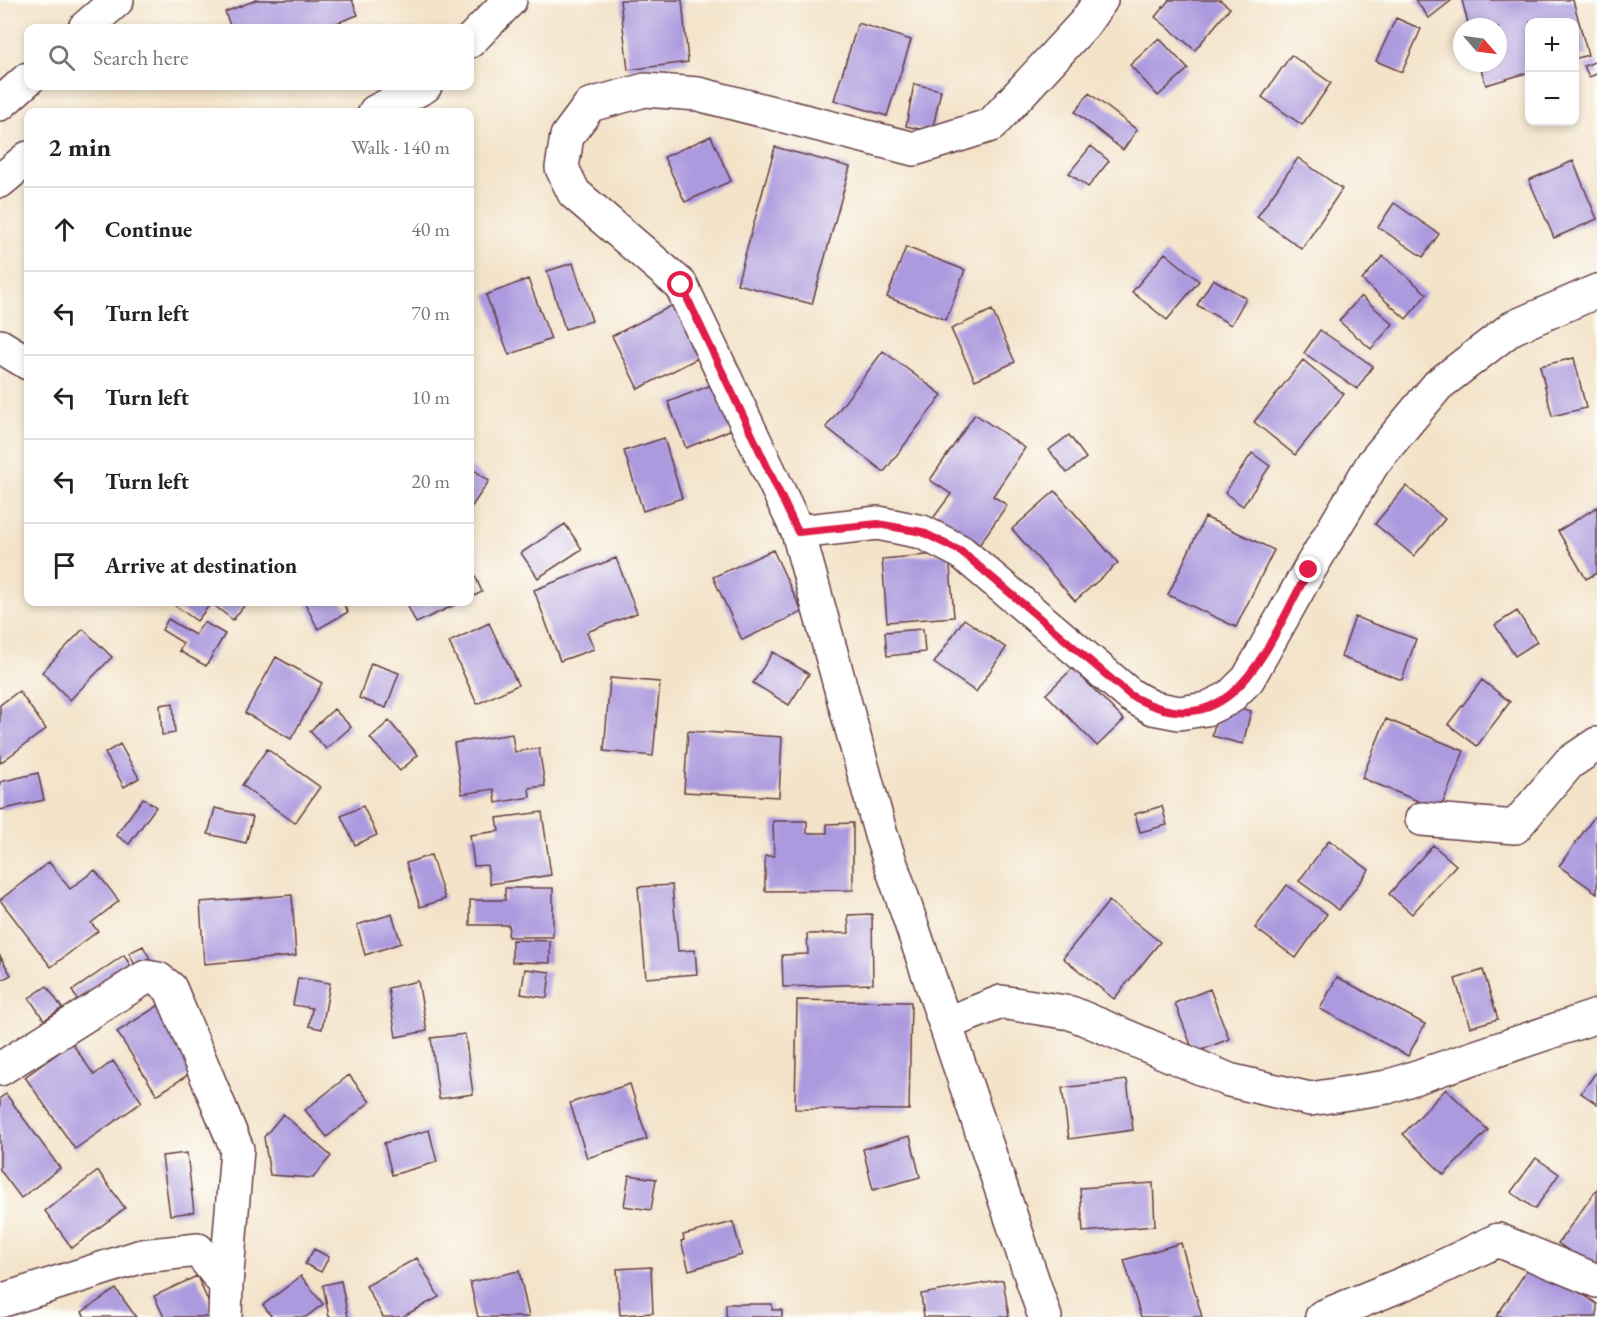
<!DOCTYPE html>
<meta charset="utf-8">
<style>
:root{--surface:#fff;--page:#f6f6f6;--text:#222;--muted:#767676;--line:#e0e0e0}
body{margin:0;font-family:"EB Garamond",serif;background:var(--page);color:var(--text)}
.controls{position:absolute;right:18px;top:18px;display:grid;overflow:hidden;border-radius:12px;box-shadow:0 3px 9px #0003}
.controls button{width:54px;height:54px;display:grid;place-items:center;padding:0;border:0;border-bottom:2px solid var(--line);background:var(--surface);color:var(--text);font:30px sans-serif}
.compass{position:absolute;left:1453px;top:18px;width:54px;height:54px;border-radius:50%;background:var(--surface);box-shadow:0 3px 9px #0003;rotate:118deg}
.stop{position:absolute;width:18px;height:18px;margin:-14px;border:4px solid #e11d48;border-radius:50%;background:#fff}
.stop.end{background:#e11d48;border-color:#fff;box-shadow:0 2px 6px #0008}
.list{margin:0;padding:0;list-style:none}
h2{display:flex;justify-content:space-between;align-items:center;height:78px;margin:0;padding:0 24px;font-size:26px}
h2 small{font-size:20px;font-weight:400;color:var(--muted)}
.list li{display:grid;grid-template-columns:39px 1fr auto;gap:18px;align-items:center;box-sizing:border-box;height:84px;padding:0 24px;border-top:2px solid var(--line)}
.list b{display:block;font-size:22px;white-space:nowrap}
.list em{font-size:20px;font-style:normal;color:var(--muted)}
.icon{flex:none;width:33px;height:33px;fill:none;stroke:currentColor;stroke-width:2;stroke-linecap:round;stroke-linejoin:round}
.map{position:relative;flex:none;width:1597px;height:1317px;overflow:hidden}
.search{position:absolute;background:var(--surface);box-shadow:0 3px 9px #0003;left:24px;top:24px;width:450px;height:66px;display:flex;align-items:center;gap:15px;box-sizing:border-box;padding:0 21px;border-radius:12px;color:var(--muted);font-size:22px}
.panel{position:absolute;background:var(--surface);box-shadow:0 3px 9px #0003;left:24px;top:108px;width:450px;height:498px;border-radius:12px}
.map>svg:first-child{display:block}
.building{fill:#ac9ade}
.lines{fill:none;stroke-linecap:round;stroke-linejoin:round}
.street-casing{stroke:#633c43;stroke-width:36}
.street{stroke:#fff;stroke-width:33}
.route{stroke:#e11d48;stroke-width:8}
</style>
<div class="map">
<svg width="1597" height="1317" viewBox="0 0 1597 1317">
<rect width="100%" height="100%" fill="#fdfcf7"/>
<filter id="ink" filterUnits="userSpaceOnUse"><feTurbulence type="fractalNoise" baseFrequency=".0167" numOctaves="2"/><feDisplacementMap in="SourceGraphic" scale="12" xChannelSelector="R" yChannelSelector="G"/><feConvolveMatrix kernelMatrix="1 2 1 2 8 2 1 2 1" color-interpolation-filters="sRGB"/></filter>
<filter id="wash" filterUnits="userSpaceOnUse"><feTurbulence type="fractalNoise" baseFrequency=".008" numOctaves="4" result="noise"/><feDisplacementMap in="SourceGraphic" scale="24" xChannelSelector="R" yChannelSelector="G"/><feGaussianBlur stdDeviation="1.35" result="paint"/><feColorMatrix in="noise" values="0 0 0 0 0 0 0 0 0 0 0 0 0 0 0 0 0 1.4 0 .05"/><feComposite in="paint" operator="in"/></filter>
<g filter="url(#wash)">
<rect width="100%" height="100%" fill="#f3e3c9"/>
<g id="blocks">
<path class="building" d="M 256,0 L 352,0 L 358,15 L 323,28 L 231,28 L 225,12 Z
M 620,0 L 682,0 L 688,62 L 628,70 Z
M 1169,0 L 1220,0 L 1230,8 L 1195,50 L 1155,17 Z
M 1415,0 L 1452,0 L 1429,18 Z
M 1462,0 L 1573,0 L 1588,55 L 1574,59 L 1574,22 L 1530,22 L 1530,72 L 1486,85 L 1479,63 L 1498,63 L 1498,27 L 1469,27 Z
M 1396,18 L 1421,29 L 1402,72 L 1376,61 Z
M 858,23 L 911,40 L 887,116 L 834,100 Z
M 1159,38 L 1188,69 L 1158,96 L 1130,65 Z
M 1291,55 L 1331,83 L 1302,125 L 1262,97 Z
M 1597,61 L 1597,74 L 1589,77 L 1584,66 Z
M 914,84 L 941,90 L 932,132 L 906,126 Z
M 1089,93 L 1137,130 L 1123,150 L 1075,112 Z
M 711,136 L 731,181 L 685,202 L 664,157 Z
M 1091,146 L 1109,161 L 1088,187 L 1069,173 Z
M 775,147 L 850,167 L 812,304 L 737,284 Z
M 1298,158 L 1342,189 L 1302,249 L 1257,217 Z
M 1573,161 L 1597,219 L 1554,238 L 1529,180 Z
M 1394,203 L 1439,234 L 1423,257 L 1378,227 Z
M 906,247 L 965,270 L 946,320 L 887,297 Z
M 1165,253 L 1199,281 L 1167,320 L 1132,292 Z
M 1383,256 L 1427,294 L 1406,319 L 1362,280 Z
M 573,263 L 592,321 L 565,329 L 547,271 Z
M 528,279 L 551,339 L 509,355 L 486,295 Z
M 1213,279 L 1246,298 L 1231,325 L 1197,305 Z
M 1361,296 L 1393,324 L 1371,349 L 1339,321 Z
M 683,300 L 710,352 L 638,389 L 612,336 Z
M 992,310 L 1015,362 L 975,380 L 951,329 Z
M 1320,330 L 1373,366 L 1357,389 L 1304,353 Z
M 883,351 L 942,395 L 884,472 L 826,427 Z
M 1574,358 L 1586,408 L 1552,416 L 1540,366 Z
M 1303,360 L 1344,394 L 1295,455 L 1254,422 Z
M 719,382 L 737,427 L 686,448 L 668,402 Z
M 975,414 L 1025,448 L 993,496 L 1007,505 L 975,551 L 931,521 L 951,494 L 930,480 Z
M 1069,435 L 1086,458 L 1067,473 L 1049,450 Z
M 664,438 L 682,498 L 643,511 L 624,451 Z
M 1252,453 L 1270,466 L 1243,506 L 1225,493 Z
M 470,467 L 489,481 L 470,509 Z
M 1406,486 L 1445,519 L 1414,556 L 1375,524 Z
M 1055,491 L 1118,563 L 1075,601 L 1012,529 Z
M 1597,507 L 1597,573 L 1586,579 L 1558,531 Z
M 1205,517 L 1274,550 L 1236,627 L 1168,595 Z
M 565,524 L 582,549 L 538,578 L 521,553 Z
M 773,550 L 802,612 L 742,640 L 713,577 Z
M 949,553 L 954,617 L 887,622 L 882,559 Z
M 616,558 L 637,613 L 587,632 L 594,649 L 560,661 L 534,590 Z
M 470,564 L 482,592 L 470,598 Z
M 170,602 L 247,602 L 233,620 L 211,603 L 197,621 Z
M 308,602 L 342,602 L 348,612 L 318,629 L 305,603 Z
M 406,602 L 461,602 L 416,623 Z
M 1517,611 L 1537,642 L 1515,656 L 1495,625 Z
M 1355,617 L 1416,639 L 1402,680 L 1341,657 Z
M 168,619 L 195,635 L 204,622 L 225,634 L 206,666 L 179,651 L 183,643 L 162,630 Z
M 964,619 L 1006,648 L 976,692 L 934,663 Z
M 489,623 L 518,685 L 477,704 L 449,642 Z
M 83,629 L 112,657 L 70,700 L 42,672 Z
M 923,629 L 925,652 L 887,656 L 885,632 Z
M 773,652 L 809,674 L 789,705 L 753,683 Z
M 276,657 L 322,683 L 291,739 L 245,713 Z
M 371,663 L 399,673 L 386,708 L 359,698 Z
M 1073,668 L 1124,720 L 1097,746 L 1046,694 Z
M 610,678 L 660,682 L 653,756 L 604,751 Z
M 1482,680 L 1510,702 L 1477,746 L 1448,724 Z
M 19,691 L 46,729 L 0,763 L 0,705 Z
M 173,703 L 175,733 L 162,735 L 160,705 Z
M 1220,703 L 1251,711 L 1243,744 L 1212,736 Z
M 334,709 L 351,727 L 326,749 L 310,731 Z
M 1386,719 L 1464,751 L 1440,810 L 1362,778 Z
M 389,721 L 418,755 L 400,771 L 370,738 Z
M 688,731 L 782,737 L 779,797 L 684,792 Z
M 512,734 L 515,752 L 539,748 L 545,786 L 529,788 L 530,797 L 496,803 L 494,789 L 462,794 L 454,743 Z
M 120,744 L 139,778 L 124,787 L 105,753 Z
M 267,749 L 320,787 L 295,823 L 242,785 Z
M 38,773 L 44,800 L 0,810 L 0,782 Z
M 143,798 L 156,807 L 129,844 L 116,835 Z
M 363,806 L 377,835 L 355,845 L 341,816 Z
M 1162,806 L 1167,825 L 1140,832 L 1135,814 Z
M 215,808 L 253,817 L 246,843 L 208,834 Z
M 542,812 L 551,875 L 490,884 L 487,865 L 474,866 L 470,835 L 499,831 L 497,818 Z
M 1597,813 L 1597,893 L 1559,866 Z
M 773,821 L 807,821 L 807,833 L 827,833 L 827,824 L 853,823 L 853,890 L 765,891 L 765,856 L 774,856 Z
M 1329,840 L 1369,870 L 1339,910 L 1299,881 Z
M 1433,845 L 1456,865 L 1412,914 L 1389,894 Z
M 431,855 L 445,899 L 420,907 L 406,863 Z
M 49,862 L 70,889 L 95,870 L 119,901 L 91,923 L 98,931 L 51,967 L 0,900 Z
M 672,885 L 678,951 L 695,950 L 697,974 L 646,978 L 638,887 Z
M 1287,885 L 1327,914 L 1296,958 L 1255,928 Z
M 505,888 L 553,888 L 553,937 L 508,937 L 509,925 L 470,925 L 470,900 L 505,900 Z
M 292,895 L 296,956 L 204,964 L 200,902 Z
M 1109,901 L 1160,942 L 1114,999 L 1063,958 Z
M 392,914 L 401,943 L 365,955 L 357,925 Z
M 872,914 L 873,984 L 783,987 L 782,955 L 808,954 L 807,934 L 849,933 L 848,915 Z
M 512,940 L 550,941 L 550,963 L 512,962 Z
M 143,946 L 150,959 L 136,967 L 129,953 Z
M 124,955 L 133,970 L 81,1005 L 72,991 Z
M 0,956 L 11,975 L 0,981 Z
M 525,969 L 550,972 L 547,998 L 521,994 Z
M 1483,970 L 1498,1019 L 1470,1027 L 1455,979 Z
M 1337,977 L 1425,1024 L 1408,1056 L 1320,1009 Z
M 298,978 L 330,983 L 322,1029 L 309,1026 L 312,1008 L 293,1005 Z
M 418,981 L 427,1031 L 396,1037 L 388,988 Z
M 47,986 L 62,1008 L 44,1020 L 29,998 Z
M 1210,989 L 1229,1039 L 1194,1053 L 1175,1003 Z
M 167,1000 L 194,1071 L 157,1095 L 117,1032 Z
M 797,1000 L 911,1002 L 909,1110 L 795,1109 Z
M 465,1034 L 473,1094 L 439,1099 L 431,1038 Z
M 72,1043 L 94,1075 L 113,1061 L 142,1102 L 75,1149 L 25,1077 Z
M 1597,1071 L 1597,1104 L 1581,1093 Z
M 349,1075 L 370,1102 L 327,1137 L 305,1110 Z
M 1127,1080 L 1133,1130 L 1069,1139 L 1062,1088 Z
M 630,1084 L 647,1139 L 587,1158 L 570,1103 Z
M 1446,1089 L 1488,1130 L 1444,1175 L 1403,1134 Z
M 6,1094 L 60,1168 L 21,1198 L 0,1170 L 0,1098 Z
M 283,1114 L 331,1156 L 313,1178 L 270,1175 L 264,1137 Z
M 429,1130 L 437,1162 L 392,1175 L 384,1143 Z
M 910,1136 L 920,1177 L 873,1190 L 863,1149 Z
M 187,1153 L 194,1212 L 170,1215 L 162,1156 Z
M 1536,1158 L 1559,1174 L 1535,1209 L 1511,1192 Z
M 98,1171 L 125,1208 L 72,1248 L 45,1211 Z
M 629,1175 L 656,1179 L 651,1210 L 624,1206 Z
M 1153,1183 L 1155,1226 L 1083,1232 L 1080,1188 Z
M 1597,1189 L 1597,1271 L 1558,1243 Z
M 733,1222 L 742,1255 L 689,1270 L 681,1241 L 684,1240 L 683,1235 Z
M 1181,1243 L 1202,1317 L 1141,1317 L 1124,1260 Z
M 314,1249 L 329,1257 L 321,1272 L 305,1264 Z
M 417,1258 L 439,1297 L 402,1317 L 383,1317 L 366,1286 Z
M 1533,1261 L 1597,1304 L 1597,1317 L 1496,1317 Z
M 651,1267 L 653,1313 L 620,1315 L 617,1269 Z
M 519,1271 L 529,1317 L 478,1317 L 470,1282 Z
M 197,1276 L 215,1317 L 164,1317 L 154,1296 Z
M 301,1276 L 323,1304 L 306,1317 L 272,1317 L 263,1305 Z
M 1003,1280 L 1009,1317 L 924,1317 L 921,1294 Z
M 341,1281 L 348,1317 L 329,1317 L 323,1285 Z
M 116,1289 L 136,1317 L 85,1317 L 82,1312 Z
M 726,1304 L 772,1304 L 772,1310 L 782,1310 L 782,1317 L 726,1317 Z"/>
</g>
</g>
<g filter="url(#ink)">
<use href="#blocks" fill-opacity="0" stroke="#633c43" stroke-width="1.5"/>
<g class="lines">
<defs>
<path id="street" d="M 85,28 L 117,0
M 470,41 L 510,0
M 0,104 L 28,79
M 375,112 L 425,86
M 0,181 L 28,158
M 0,346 L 28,363
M 798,532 L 878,523 L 922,532 L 961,552 L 1130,695 L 1153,708 L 1179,713 L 1206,709 L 1229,698 L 1248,679 L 1309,570 L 1373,463 L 1438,385 L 1512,328 L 1597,291
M 1422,819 L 1515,827 L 1569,763 L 1597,744
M 945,1024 L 1001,1002 L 1071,1013 L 1229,1080 L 1310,1099 L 1387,1087 L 1597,1016
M 0,1069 L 146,977 L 158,979 L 170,988 L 237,1149 L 226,1285
M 0,1301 L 142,1256 L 198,1250 L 226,1285 L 225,1317
M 1045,1317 L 881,835 L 798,532 L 681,285 L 574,193 L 562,168 L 567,136 L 590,105 L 645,90 L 698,94 L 914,149 L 991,125 L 1084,24 L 1101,0
M 1322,1317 L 1427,1274 L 1498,1240 L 1597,1281"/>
</defs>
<use href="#street" class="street-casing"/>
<use href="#street" class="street"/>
</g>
</g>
<g class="lines" filter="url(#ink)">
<path class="route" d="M 681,285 L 798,532 L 878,524 L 922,532 L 962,552 L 1130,695 C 1234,754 1268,643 1309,570"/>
</g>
</svg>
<div class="controls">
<button>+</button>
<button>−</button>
</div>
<svg class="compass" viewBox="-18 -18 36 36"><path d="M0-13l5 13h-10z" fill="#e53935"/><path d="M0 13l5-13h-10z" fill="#767676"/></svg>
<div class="stop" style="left:681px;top:285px"></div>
<div class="stop end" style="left:1309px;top:570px"></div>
<div class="search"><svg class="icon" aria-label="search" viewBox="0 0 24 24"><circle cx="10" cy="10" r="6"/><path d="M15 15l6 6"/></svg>Search here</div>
<section class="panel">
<h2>2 min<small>Walk · 140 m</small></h2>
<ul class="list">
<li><svg class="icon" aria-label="ahead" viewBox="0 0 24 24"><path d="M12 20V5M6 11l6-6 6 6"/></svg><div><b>Continue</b></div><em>40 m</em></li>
<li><svg class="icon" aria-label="left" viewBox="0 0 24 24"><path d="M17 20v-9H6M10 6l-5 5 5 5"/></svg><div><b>Turn left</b></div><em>70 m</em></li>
<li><svg class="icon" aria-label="left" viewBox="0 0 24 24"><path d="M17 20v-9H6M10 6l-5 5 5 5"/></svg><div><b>Turn left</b></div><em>10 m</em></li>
<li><svg class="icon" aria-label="left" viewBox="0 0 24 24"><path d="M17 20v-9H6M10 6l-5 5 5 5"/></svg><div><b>Turn left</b></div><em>20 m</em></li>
<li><svg class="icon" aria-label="arrive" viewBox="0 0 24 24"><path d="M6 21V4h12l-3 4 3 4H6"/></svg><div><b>Arrive at destination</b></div></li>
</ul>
</section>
</div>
